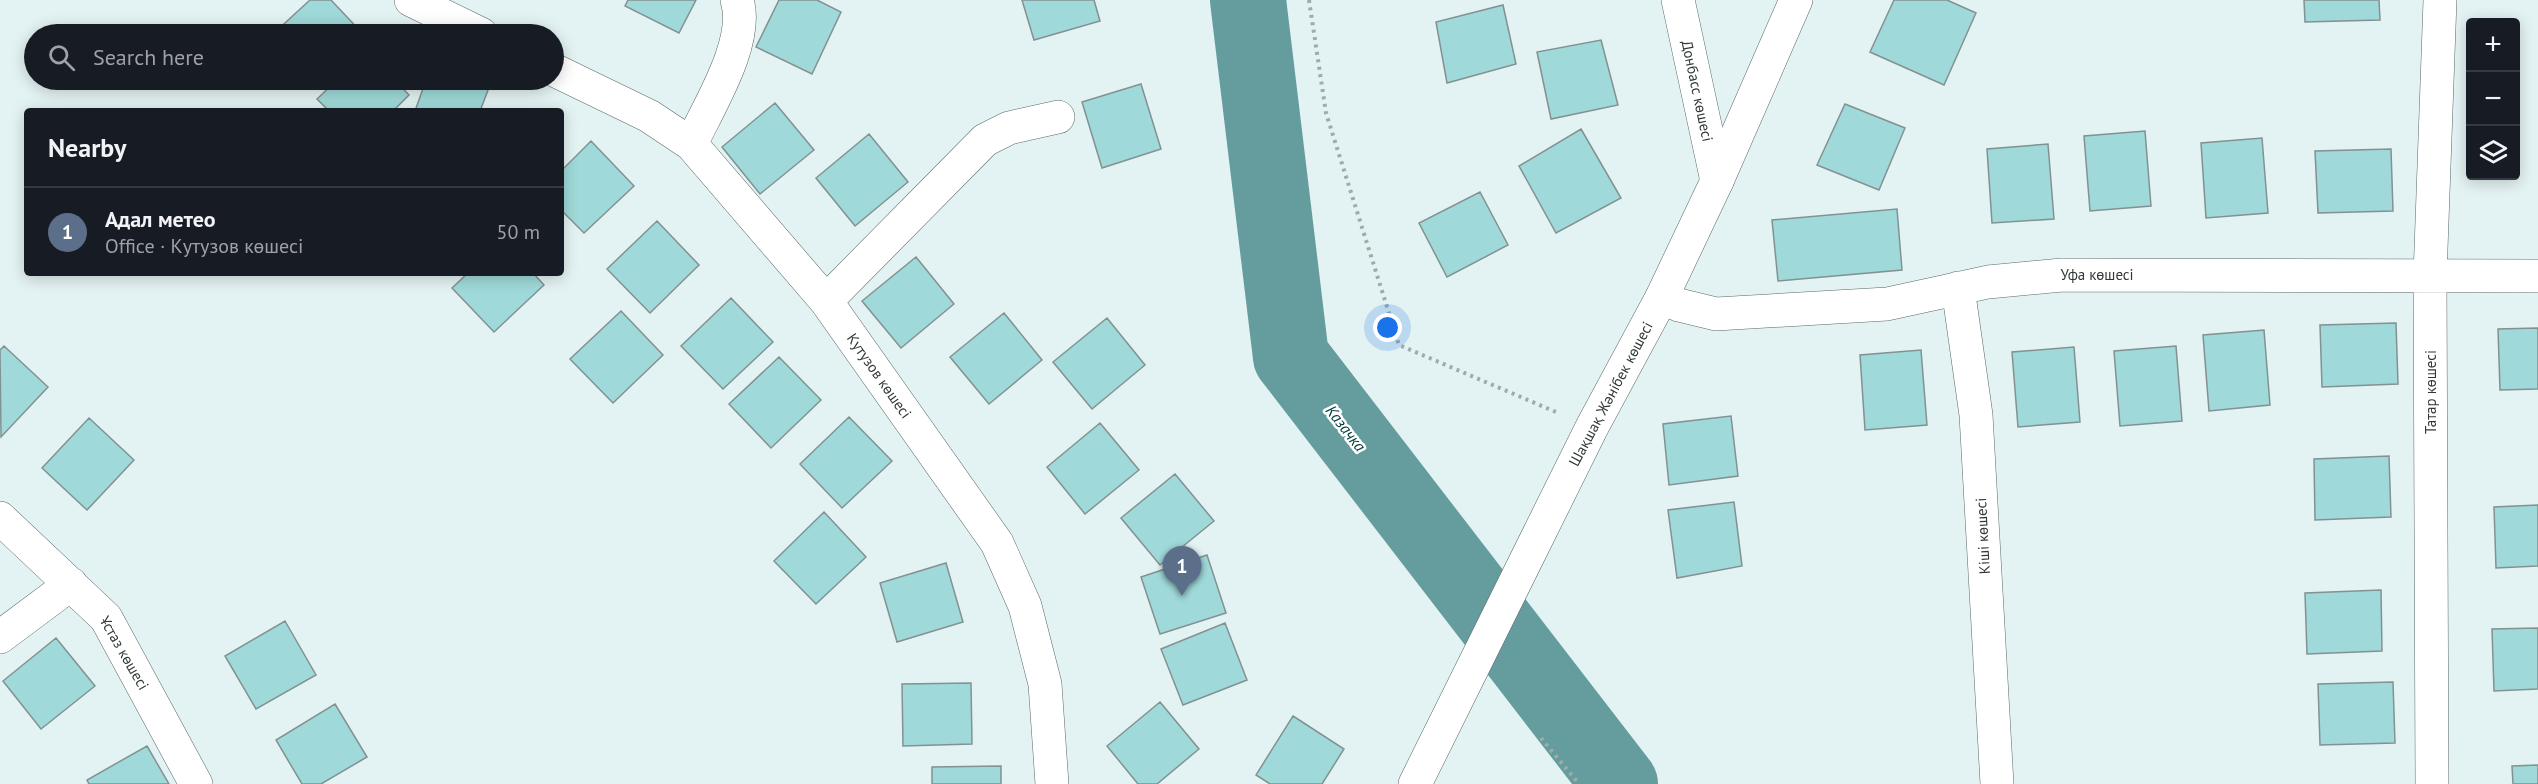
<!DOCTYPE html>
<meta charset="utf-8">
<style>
:root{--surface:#171b24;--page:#242831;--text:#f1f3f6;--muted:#9ea1a6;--line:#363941;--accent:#8c9099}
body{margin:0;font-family:"PT Sans",sans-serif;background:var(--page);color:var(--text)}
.controls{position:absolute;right:18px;top:18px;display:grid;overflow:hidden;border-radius:6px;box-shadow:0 3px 15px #0003}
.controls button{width:54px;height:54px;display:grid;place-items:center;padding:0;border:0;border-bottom:2px solid var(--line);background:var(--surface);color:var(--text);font:30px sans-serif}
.you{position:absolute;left:1388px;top:328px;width:21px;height:21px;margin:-15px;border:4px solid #fff;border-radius:50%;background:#1a73e8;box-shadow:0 0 0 9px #1a73e833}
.badge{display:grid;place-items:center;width:39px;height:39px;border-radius:50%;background:var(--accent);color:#fff;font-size:20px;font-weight:700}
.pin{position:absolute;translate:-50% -50px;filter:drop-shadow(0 2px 3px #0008)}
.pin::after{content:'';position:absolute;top:32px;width:21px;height:18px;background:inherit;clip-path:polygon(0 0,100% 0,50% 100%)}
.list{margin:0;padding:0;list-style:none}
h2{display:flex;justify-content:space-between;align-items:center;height:78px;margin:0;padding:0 24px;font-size:26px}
h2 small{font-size:20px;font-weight:400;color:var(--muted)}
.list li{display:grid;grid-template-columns:39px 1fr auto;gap:18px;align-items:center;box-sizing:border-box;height:90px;padding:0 24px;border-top:2px solid var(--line)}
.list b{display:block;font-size:22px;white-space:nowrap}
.list p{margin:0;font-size:20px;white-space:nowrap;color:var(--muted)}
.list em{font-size:20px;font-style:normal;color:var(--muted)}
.icon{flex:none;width:33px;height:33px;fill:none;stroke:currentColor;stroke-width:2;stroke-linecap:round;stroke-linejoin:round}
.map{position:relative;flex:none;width:2538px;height:784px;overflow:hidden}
.search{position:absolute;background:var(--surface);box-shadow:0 3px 15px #0003;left:24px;top:24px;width:540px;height:66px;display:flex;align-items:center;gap:15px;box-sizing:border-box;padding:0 21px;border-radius:33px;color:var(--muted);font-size:22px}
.panel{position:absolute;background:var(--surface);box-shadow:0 3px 15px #0003;left:24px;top:108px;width:540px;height:168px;border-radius:6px}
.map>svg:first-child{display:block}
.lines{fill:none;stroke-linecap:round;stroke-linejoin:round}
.river{stroke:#659d9e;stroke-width:76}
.building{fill:#9fd9d9;stroke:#839191;stroke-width:1.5}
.minor-casing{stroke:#5b6868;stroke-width:34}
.secondary-casing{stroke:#5b6868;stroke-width:34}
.path{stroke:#9fabab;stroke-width:4;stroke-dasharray:3 4.5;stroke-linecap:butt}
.minor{stroke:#fff;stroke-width:33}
.secondary{stroke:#fff;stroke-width:33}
.labels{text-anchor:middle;stroke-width:5;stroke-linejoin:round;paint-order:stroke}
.street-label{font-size:15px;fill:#323838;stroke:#fff}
.water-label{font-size:16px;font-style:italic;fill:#033c3c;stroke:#fff}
</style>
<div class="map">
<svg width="2538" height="784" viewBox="0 0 2538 784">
<rect width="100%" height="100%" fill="#e3f2f2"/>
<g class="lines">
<path class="river" d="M 1248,0 L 1291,357 L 1620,784"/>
</g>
<path class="building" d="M 310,0 L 331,0 L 363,34 L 273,34 Z
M 628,0 L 696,0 L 679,33 L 625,6 Z
M 779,0 L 817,0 L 841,12 L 812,74 L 756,47 Z
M 1022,0 L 1094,0 L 1100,21 L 1034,40 Z
M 1894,0 L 1947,0 L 1976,13 L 1944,85 L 1870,52 Z
M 2304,0 L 2379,0 L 2380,20 L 2305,22 Z
M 1503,5 L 1516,64 L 1447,83 L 1436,22 Z
M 1601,40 L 1618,105 L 1551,119 L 1537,52 Z
M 337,80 L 395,80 L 409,95 L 393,111 L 329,111 L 317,99 Z
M 426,80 L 474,80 L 490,85 L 480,111 L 415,111 Z
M 1141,84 L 1161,149 L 1102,168 L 1082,102 Z
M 775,103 L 814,150 L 760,194 L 722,147 Z
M 1845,104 L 1905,128 L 1879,190 L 1817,165 Z
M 1581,129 L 1621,198 L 1556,233 L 1519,166 Z
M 2145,131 L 2151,206 L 2090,211 L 2084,136 Z
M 869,134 L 908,182 L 855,226 L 816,178 Z
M 2262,138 L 2268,213 L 2206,218 L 2201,143 Z
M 591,141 L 634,186 L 584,233 L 561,210 L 561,171 Z
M 2048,144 L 2054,219 L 1992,223 L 1987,149 Z
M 2391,149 L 2393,211 L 2318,213 L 2315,151 Z
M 1480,192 L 1508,245 L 1447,277 L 1419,223 Z
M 1897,209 L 1902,270 L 1778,281 L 1772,220 Z
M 657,221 L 699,265 L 650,313 L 607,269 Z
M 916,257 L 954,304 L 901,348 L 862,301 Z
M 468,273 L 533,273 L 544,285 L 494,332 L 452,288 Z
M 731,298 L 773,342 L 723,389 L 681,346 Z
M 621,311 L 663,355 L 613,403 L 570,359 Z
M 1004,313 L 1042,360 L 989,404 L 950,357 Z
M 1107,318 L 1145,365 L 1092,409 L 1053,362 Z
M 2396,323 L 2398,384 L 2322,387 L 2320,325 Z
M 2538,328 L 2538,389 L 2500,390 L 2498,329 Z
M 2264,330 L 2270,405 L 2209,411 L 2203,335 Z
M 4,346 L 48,387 L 1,437 L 0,350 Z
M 2176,346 L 2182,421 L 2120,426 L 2114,351 Z
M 2074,347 L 2080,422 L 2018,427 L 2012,352 Z
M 1921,350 L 1927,425 L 1865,430 L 1860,355 Z
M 779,357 L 821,400 L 771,448 L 729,404 Z
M 1731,416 L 1738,476 L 1669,485 L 1663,424 Z
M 849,417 L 892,461 L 842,508 L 800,464 Z
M 89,418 L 134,460 L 87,510 L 42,468 Z
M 1100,423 L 1139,470 L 1085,514 L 1047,467 Z
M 2389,456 L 2391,517 L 2315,520 L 2314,459 Z
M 1175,474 L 1214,521 L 1160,565 L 1121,518 Z
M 1734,502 L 1742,566 L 1677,578 L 1668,510 Z
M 2538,505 L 2538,566 L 2496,568 L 2494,507 Z
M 824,512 L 866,557 L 816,604 L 774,561 Z
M 1207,555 L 1226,613 L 1160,634 L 1141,577 Z
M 946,563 L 963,622 L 897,642 L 880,583 Z
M 2381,590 L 2382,651 L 2307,654 L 2305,593 Z
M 285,621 L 316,675 L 256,709 L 225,656 Z
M 1225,623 L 1247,680 L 1183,705 L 1161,649 Z
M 2538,628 L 2538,689 L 2494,691 L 2492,629 Z
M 56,638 L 95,686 L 41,729 L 3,681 Z
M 2393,682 L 2395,743 L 2320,745 L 2318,684 Z
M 971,683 L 972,744 L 903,746 L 902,684 Z
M 1160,702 L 1199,749 L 1157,784 L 1138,784 L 1107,746 Z
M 335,704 L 367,757 L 321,784 L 302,784 L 276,740 Z
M 1293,716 L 1344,749 L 1322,784 L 1270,784 L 1256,775 Z
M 147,746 L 169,784 L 89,784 L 87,780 Z
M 2538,765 L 2538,784 L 2513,784 L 2512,766 Z
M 1001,766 L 1001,784 L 932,784 L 932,767 Z"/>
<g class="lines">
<defs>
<path id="minor" d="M 411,0 L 481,34
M 1678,0 L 1717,181
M 554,70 L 649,116 L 691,144 L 826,301 L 997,543 L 1025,606 L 1045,684 L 1052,784
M 691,144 C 709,106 750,41 737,0
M 1958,288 L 1976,415 L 1997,784
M 1662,297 L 1679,305 L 1716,314 L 1887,304 L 1988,282 L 2062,275 L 2538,276
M 826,301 L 985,140 L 1009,128 L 1058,117
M 0,518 L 106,618 L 196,784
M 0,637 L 71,584
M 2432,784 L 2430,277 L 2440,0"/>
<path id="secondary" d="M 1415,784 L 1592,427 L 1662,297 L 1717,181 L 1796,0"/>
</defs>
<use href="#minor" class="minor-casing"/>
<use href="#secondary" class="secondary-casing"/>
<path class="path" d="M 1309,0 L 1326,113 L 1399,345 L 1556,412
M 1541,738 L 1579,784"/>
<use href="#minor" class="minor"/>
<use href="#secondary" class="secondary"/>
</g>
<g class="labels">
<g class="street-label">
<text transform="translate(1697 91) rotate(78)" y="5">Донбасс көшесі</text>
<text x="2097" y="280">Уфа көшесі</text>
<text transform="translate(879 376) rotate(55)" y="5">Кутузов көшесі</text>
<text transform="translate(2431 392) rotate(-90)" y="5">Татар көшесі</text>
<text transform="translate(1611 394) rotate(-62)" y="5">Шақшақ Жәнібек көшесі</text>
<text transform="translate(1983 536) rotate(-93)" y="5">Кіші көшесі</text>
<text transform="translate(124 653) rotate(60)" y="5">Ұстаз көшесі</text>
</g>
<g class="water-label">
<text transform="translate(1346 428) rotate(52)" y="6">Казачка</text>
</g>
</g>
</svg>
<div class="controls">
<button>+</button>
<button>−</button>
<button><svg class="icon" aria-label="layers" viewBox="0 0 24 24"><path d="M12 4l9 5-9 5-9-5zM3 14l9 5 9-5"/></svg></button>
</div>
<div class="you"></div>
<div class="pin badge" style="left:1182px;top:596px;background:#5c6f8a">1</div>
<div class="search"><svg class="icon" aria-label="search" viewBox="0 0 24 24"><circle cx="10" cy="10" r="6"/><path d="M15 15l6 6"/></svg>Search here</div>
<section class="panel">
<h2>Nearby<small></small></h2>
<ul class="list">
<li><span class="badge" style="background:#5c6f8a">1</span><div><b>Адал метео</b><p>Office · Кутузов көшесі</p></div><em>50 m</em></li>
</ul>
</section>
</div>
